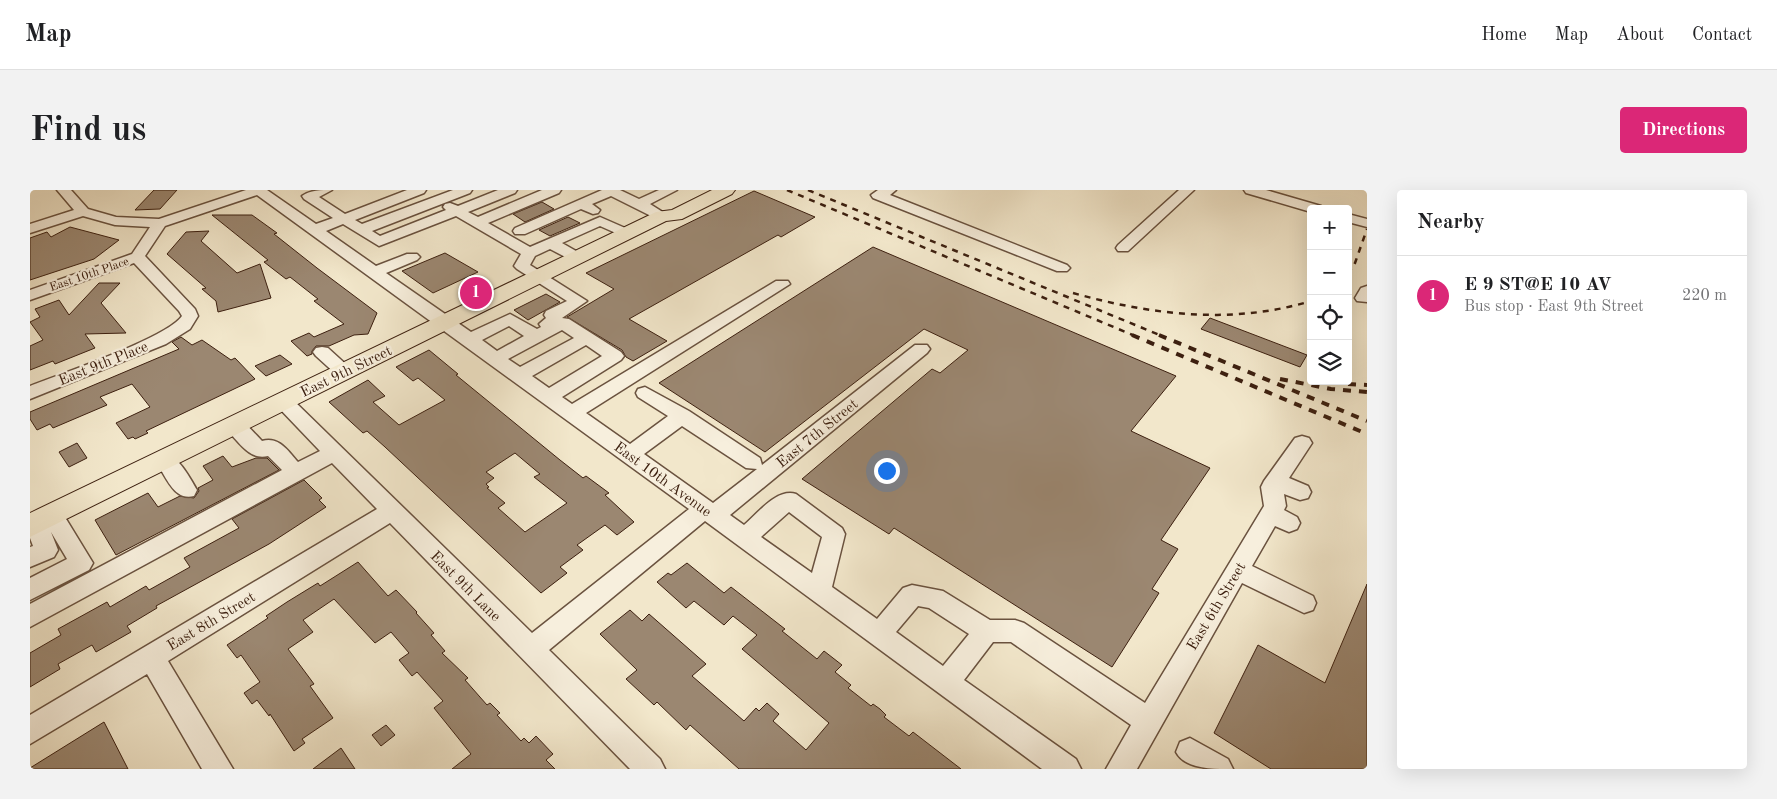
<!DOCTYPE html>
<meta charset="utf-8">
<style>
:root{--surface:#fff;--page:#f2f2f2;--text:#202124;--muted:#757577;--line:#e0e0e0;--accent:#db2777}
body{margin:0;font-family:"Old Standard TT",serif;background:var(--page);color:var(--text)}
.controls{position:absolute;right:15px;top:15px;display:grid;overflow:hidden;border-radius:5px;box-shadow:0 5px 20px #0002}
.controls button{width:45px;height:45px;display:grid;place-items:center;padding:0;border:0;border-bottom:1px solid var(--line);background:var(--surface);color:var(--text);font:25px sans-serif}
.you{position:absolute;left:856px;top:280px;width:18px;height:18px;margin:-12px;border:4px solid #fff;border-radius:50%;background:#1a73e8;box-shadow:0 0 0 8px #1a73e833}
.badge{display:grid;place-items:center;width:32px;height:32px;border-radius:50%;background:var(--accent);color:#fff;font-size:16px;font-weight:700}
.pin{position:absolute;translate:-50% -50%;border:2px solid #fff;box-shadow:0 1px 5px #0006}
.list{margin:0;padding:0;list-style:none}
h2{display:flex;justify-content:space-between;align-items:center;height:65px;margin:0;padding:0 20px;font-size:21px}
h2 small{font-size:16px;font-weight:400;color:var(--muted)}
.list li{display:grid;grid-template-columns:32px 1fr auto;gap:15px;align-items:center;box-sizing:border-box;height:80px;padding:0 20px;border-top:1px solid var(--line)}
.list b{display:block;font-size:19px;white-space:nowrap}
.list p{margin:0;font-size:16px;white-space:nowrap;color:var(--muted)}
.list em{font-size:16px;font-style:normal;color:var(--muted)}
.icon{flex:none;width:28px;height:28px;fill:none;stroke:currentColor;stroke-width:2;stroke-linecap:round;stroke-linejoin:round}
.map{position:relative;flex:none;width:1337px;height:579px;overflow:hidden;border-radius:5px}
header{display:flex;align-items:center;gap:30px;box-sizing:border-box;height:70px;padding:0 25px;background:var(--surface);border-bottom:1px solid var(--line)}
header strong{font-size:24px}
nav{display:flex;gap:28px;margin-inline-start:auto;font-size:18px}
.intro{display:flex;align-items:center;justify-content:space-between;box-sizing:border-box;height:120px;padding:0 30px}
h1{margin:0;font-size:35px}
.button{padding:12px 22px;border-radius:5px;background:var(--accent);color:#fff;font-size:18px;font-weight:700}
main{display:flex;gap:30px;padding:0 30px}
aside{flex:1;background:var(--surface);border-radius:5px;box-shadow:0 5px 20px #0002}
.map>svg:first-child{display:block}
.building{fill:#9b8771;stroke:#3d2010;fill-rule:evenodd}
.lines{fill:none;stroke-linecap:round;stroke-linejoin:round}
.minor-casing{stroke:#6a523f;stroke-width:3}
.major-casing{stroke:#3d2010;stroke-width:2}
.minor{fill:#f7efdd;fill-rule:evenodd}
.major{fill:#f2e7cb;fill-rule:evenodd}
.rail-far1{stroke:#3d2010;stroke-width:2.5;stroke-dasharray:6 6;stroke-linecap:butt}
.rail{stroke:#3d2010;stroke-width:4;stroke-dasharray:8 8;stroke-linecap:butt}
.labels{text-anchor:middle;stroke-width:4.5;stroke-linejoin:round;paint-order:stroke}
.far-street-label{font-size:12px;fill:#3d2010;stroke:#f7efdd}
.street-label{font-size:15px;fill:#3d2010;stroke:#f7efdd}
</style>
<header>
<strong>Map</strong>
<nav><a>Home</a><a>Map</a><a>About</a><a>Contact</a></nav>
</header>
<div class="intro"><h1>Find us</h1><a class="button">Directions</a></div>
<main>
<div class="map">
<svg width="1337" height="579" viewBox="0 0 1337 579">
<rect width="100%" height="100%" fill="#f2e7cb"/>
<filter id="stains"><feTurbulence type="fractalNoise" baseFrequency=".004" numOctaves="4"/><feColorMatrix values="0 0 0 0 .2 0 0 0 0 .09 0 0 0 0 .02 0 0 0 .5 -.17"/></filter>
<radialGradient id="worn" r=".72"><stop offset=".6" stop-color="#630" stop-opacity="0"/><stop offset="1" stop-color="#630" stop-opacity=".3"/></radialGradient>
<path class="building" d="M 124,0 L 147,0 L 130,19 L 105,20 Z
M 724,1 L 785,27 L 751,47 L 748,45 L 599,129 L 637,151 L 603,171 L 596,167 L 592,160 L 537,127 L 584,99 L 556,83 Z
M 512,12 L 524,19 L 495,32 L 483,24 Z
M 182,25 L 222,25 L 247,43 L 244,44 L 287,78 L 347,123 L 338,144 L 324,145 L 299,156 L 286,156 L 282,161 L 282,164 L 277,166 L 261,151 L 279,143 L 284,147 L 314,134 L 284,111 L 288,109 L 260,87 L 256,89 L 234,72 L 238,70 Z
M 538,27 L 550,33 L 520,46 L 509,40 Z
M 40,37 L 89,50 L 64,69 L 0,90 L 0,48 L 17,42 L 21,47 Z
M 179,41 L 171,51 L 207,83 L 230,74 L 241,108 L 188,122 L 186,111 L 172,99 L 176,98 L 137,64 L 156,42 Z
M 843,57 L 1146,186 L 1101,241 L 1180,278 L 1131,350 L 1148,359 L 1122,399 L 1129,403 L 1082,477 L 864,338 L 859,344 L 772,289 L 902,179 L 910,183 L 938,160 L 894,139 L 735,262 L 629,193 Z
M 415,63 L 448,82 L 403,103 L 372,81 Z
M 69,93 L 90,93 L 71,113 L 96,143 L 55,144 L 65,158 L 25,174 L 23,171 L 0,180 L 0,156 L 13,150 L 0,132 L 10,127 L 5,119 L 29,110 L 39,125 Z
M 516,104 L 530,112 L 498,130 L 484,120 Z
M 1180,128 L 1277,165 L 1270,177 L 1171,139 Z
M 151,147 L 162,155 L 172,150 L 201,170 L 205,168 L 225,189 L 116,241 L 118,243 L 105,249 L 103,247 L 98,249 L 86,233 L 120,217 L 102,194 L 70,207 L 77,215 L 23,238 L 20,234 L 7,240 L 0,229 L 0,222 L 149,159 L 142,152 Z
M 399,160 L 428,184 L 426,185 L 530,270 L 553,288 L 556,286 L 579,303 L 575,305 L 604,332 L 587,345 L 575,335 L 547,355 L 553,360 L 530,377 L 537,383 L 511,403 L 355,257 L 337,241 L 333,243 L 299,212 L 338,190 L 355,206 L 343,212 L 369,235 L 415,210 L 388,188 L 383,191 L 366,177 ZM 485,263 L 510,284 L 504,287 L 537,313 L 495,342 L 468,318 L 475,313 L 457,298 L 459,297 L 456,294 L 464,288 L 456,282 Z
M 250,165 L 262,174 L 236,186 L 225,176 Z
M 47,253 L 57,268 L 39,277 L 29,262 Z
M 193,266 L 202,277 L 226,268 L 237,268 L 249,280 L 86,365 L 65,330 L 118,303 L 128,317 L 150,306 L 164,308 L 169,301 L 168,298 L 183,290 L 173,276 Z
M 274,290 L 292,308 L 289,310 L 296,317 L 239,354 L 126,416 L 127,418 L 97,436 L 101,442 L 66,462 L 62,455 L 28,474 L 30,479 L 0,497 L 0,463 L 31,445 L 28,439 L 77,412 L 80,417 L 116,396 L 119,400 L 160,377 L 154,368 L 209,338 L 202,329 Z
M 328,372 L 358,406 L 366,400 L 387,422 L 386,423 L 404,443 L 401,445 L 415,461 L 412,463 L 438,488 L 435,490 L 457,515 L 460,513 L 470,523 L 467,525 L 491,551 L 494,548 L 499,553 L 506,546 L 523,564 L 516,570 L 525,579 L 422,579 L 441,564 L 404,518 L 413,511 L 387,482 L 382,486 L 369,470 L 379,463 L 361,442 L 345,453 L 304,409 L 273,430 L 283,442 L 258,459 L 284,494 L 280,496 L 303,528 L 272,549 L 275,553 L 264,561 L 240,524 L 239,526 L 227,510 L 222,514 L 214,503 L 230,492 L 211,465 L 207,468 L 197,455 L 238,428 L 236,426 L 257,412 L 288,393 L 290,396 Z
M 657,373 L 694,403 L 701,397 L 755,439 L 752,441 L 787,469 L 794,461 L 812,475 L 805,482 L 821,495 L 818,498 L 841,516 L 843,514 L 850,519 L 856,525 L 854,527 L 879,546 L 883,542 L 931,579 L 709,579 L 660,535 L 656,540 L 627,512 L 624,515 L 596,489 L 607,480 L 570,444 L 600,420 L 612,431 L 619,424 L 676,474 L 662,486 L 714,531 L 726,518 L 729,521 L 737,513 L 749,524 L 743,531 L 776,560 L 799,533 L 712,459 L 727,445 L 703,426 L 694,435 L 664,411 L 656,418 L 627,392 L 638,383 L 641,385 Z
M 1337,394 L 1337,579 L 1241,579 L 1184,543 L 1228,455 L 1295,493 Z
M 74,532 L 98,579 L 0,579 L 0,578 Z
M 356,535 L 365,545 L 351,556 L 342,545 Z
M 311,558 L 325,579 L 283,579 Z"/>
<g class="lines">
<defs>
<path id="minor" d="M 27,0 L 41,0 L 58,19 L 86,27 L 129,29 L 216,0 L 237,0 L 286,34 L 303,28 L 274,9 L 272,6 C 280,0 291,0 302,0 L 289,7 L 315,24 L 377,0 L 396,0 L 394,3 L 325,30 L 332,34 L 423,0 L 442,0 L 440,3 L 342,41 L 350,46 L 416,20 L 413,17 L 415,14 L 420,13 L 428,16 L 468,0 L 487,0 L 485,3 L 438,22 L 448,27 L 512,0 L 531,0 L 529,3 L 458,33 L 500,57 L 570,27 L 602,41 L 604,44 L 597,48 L 570,36 L 532,53 L 553,65 L 556,68 L 553,71 L 543,71 L 520,59 L 505,66 L 500,75 L 557,111 L 532,128 L 539,129 L 591,162 L 594,166 L 591,170 L 532,207 L 542,214 L 746,91 L 758,91 L 760,94 L 556,223 L 600,254 L 638,226 L 608,207 L 606,203 L 608,199 L 615,197 L 659,221 L 730,268 L 732,275 L 885,155 L 897,155 L 900,159 L 897,163 L 700,325 L 714,335 C 728,323 747,298 766,304 L 812,338 L 815,344 L 802,397 L 847,429 L 873,398 L 882,395 L 913,401 L 960,430 L 985,430 L 994,433 L 1115,513 L 1234,316 L 1231,297 L 1234,291 L 1265,248 L 1272,246 L 1279,248 L 1282,253 L 1259,288 L 1278,296 L 1281,302 L 1278,308 L 1270,310 L 1254,304 L 1256,316 L 1254,320 L 1267,327 L 1270,333 L 1267,339 L 1259,342 L 1245,336 L 1222,376 L 1283,406 L 1286,413 L 1283,420 L 1274,423 L 1212,393 L 1107,579 L 1076,579 L 1101,535 L 981,452 L 963,452 L 934,490 L 1046,569 L 1051,579 L 1012,579 L 675,331 L 519,460 L 630,569 L 635,579 L 600,579 L 360,333 L 138,471 L 203,579 L 172,579 L 117,484 L 0,554 L 0,525 L 347,319 L 302,273 L 0,437 L 0,414 L 252,280 L 238,266 C 220,271 209,252 198,241 L 195,236 L 198,231 C 213,227 222,241 232,251 C 249,246 258,261 268,272 L 290,261 L 247,216 L 244,212 L 247,208 L 254,206 L 261,208 L 502,443 L 659,319 L 227,5 L 135,36 L 115,66 L 165,119 L 168,126 L 160,139 L 136,154 L 0,209 L 0,196 C 30,184 137,148 152,126 L 149,121 L 104,73 L 0,110 L 0,100 L 102,64 L 120,37 L 85,35 L 53,26 L 0,43 L 0,34 L 44,20 ZM 426,26 L 491,64 L 484,76 L 487,79 L 537,111 L 516,121 L 514,125 L 516,128 L 509,134 L 511,137 L 507,139 L 480,124 L 441,142 L 356,83 L 387,70 L 390,67 L 387,64 L 377,64 L 346,76 L 296,41 L 313,34 L 349,56 ZM 479,136 L 494,146 L 467,161 L 452,150 ZM 532,140 L 544,148 L 490,177 L 478,169 ZM 556,155 L 572,166 L 519,198 L 502,186 ZM 652,236 L 716,278 L 727,279 L 683,313 L 614,264 ZM 759,322 L 792,347 L 782,383 L 731,347 ZM 888,416 L 899,418 L 939,444 L 913,476 L 866,442 Z
M 572,0 L 590,0 L 609,9 L 629,0 L 647,0 L 620,14 L 639,26 L 637,29 L 627,29 L 581,6 L 562,14 L 570,20 L 568,23 L 563,24 L 551,19 L 495,44 L 485,44 L 483,41 L 485,38 Z
M 848,0 L 866,0 L 860,5 L 1037,75 L 1040,78 L 1037,81 L 1027,81 L 843,8 L 841,5 Z
M 1149,0 L 1164,0 L 1098,61 L 1088,61 L 1086,58 L 1088,55 Z
M 1214,0 L 1236,0 L 1291,16 L 1293,19 L 1281,19 L 1281,22 L 1216,3 Z
M 1318,24 L 1337,29 L 1337,37 L 1318,32 Z
M 1337,96 L 1337,112 L 1327,111 L 1325,108 L 1331,98 Z
M 292,157 L 298,158 L 320,178 L 323,182 L 320,186 L 308,186 L 286,166 L 283,162 L 286,158 Z
M 135,263 C 149,267 160,288 167,300 L 164,306 C 145,311 137,289 128,275 L 125,270 L 128,265 Z
M 22,317 L 30,319 L 63,373 L 59,380 L 0,410 L 0,388 L 37,369 L 21,342 L 28,360 L 24,367 L 0,377 L 0,357 L 3,356 L 0,348 L 0,326 L 6,324 L 11,326 L 14,319 Z
M 1160,548 L 1198,569 L 1203,579 C 1181,579 1155,579 1146,562 L 1150,552 Z"/>
<path id="major" d="M 682,0 L 705,0 L 702,4 L 652,29 L 636,31 L 0,347 L 0,323 L 626,22 L 642,20 Z"/>
</defs>
<use href="#minor" class="minor-casing"/>
<use href="#major" class="major-casing"/>
<use href="#minor" class="minor"/>
<use href="#major" class="major"/>
<path class="rail-far1" d="M 757,0 L 1105,146
M 778,0 L 1132,146
M 1318,84 L 1325,73 L 1337,39
M 1043,103 C 1122,125 1202,135 1281,111"/>
<path class="rail" d="M 1102,145 L 1337,244
M 1129,145 L 1337,231
M 1250,189 L 1301,199 L 1337,202
M 1318,194 L 1337,195"/>
</g>
<g class="labels">
<g class="far-street-label">
<text transform="translate(59 84) rotate(-19)" y="4">East 10th Place</text>
</g>
<g class="street-label">
<text transform="translate(73 173) rotate(-22)" y="5">East 9th Place</text>
<text transform="translate(316 181) rotate(-26)" y="5">East 9th Street</text>
<text transform="translate(787 243) rotate(-39)" y="5">East 7th Street</text>
<text transform="translate(633 289) rotate(36)" y="5">East 10th Avenue</text>
<text transform="translate(436 396) rotate(45)" y="5">East 9th Lane</text>
<text transform="translate(1186 416) rotate(-59)" y="5">East 6th Street</text>
<text transform="translate(181 431) rotate(-31)" y="5">East 8th Street</text>
</g>
</g>
<rect width="100%" height="100%" filter="url(#stains)"/>
<rect width="100%" height="100%" fill="url(#worn)"/>
</svg>
<div class="controls">
<button>+</button>
<button>−</button>
<button><svg class="icon" aria-label="locate" viewBox="0 0 24 24"><circle cx="12" cy="12" r="6"/><path d="M12 2v4M12 18v4M2 12h4M18 12h4"/></svg></button>
<button><svg class="icon" aria-label="layers" viewBox="0 0 24 24"><path d="M12 4l9 5-9 5-9-5zM3 14l9 5 9-5"/></svg></button>
</div>
<div class="you"></div>
<div class="pin badge" style="left:446px;top:103px">1</div>
</div>
<aside>
<h2>Nearby<small></small></h2>
<ul class="list">
<li><span class="badge">1</span><div><b>E 9 ST@E 10 AV</b><p>Bus stop · East 9th Street</p></div><em>220 m</em></li>
</ul>
</aside>
</main>
